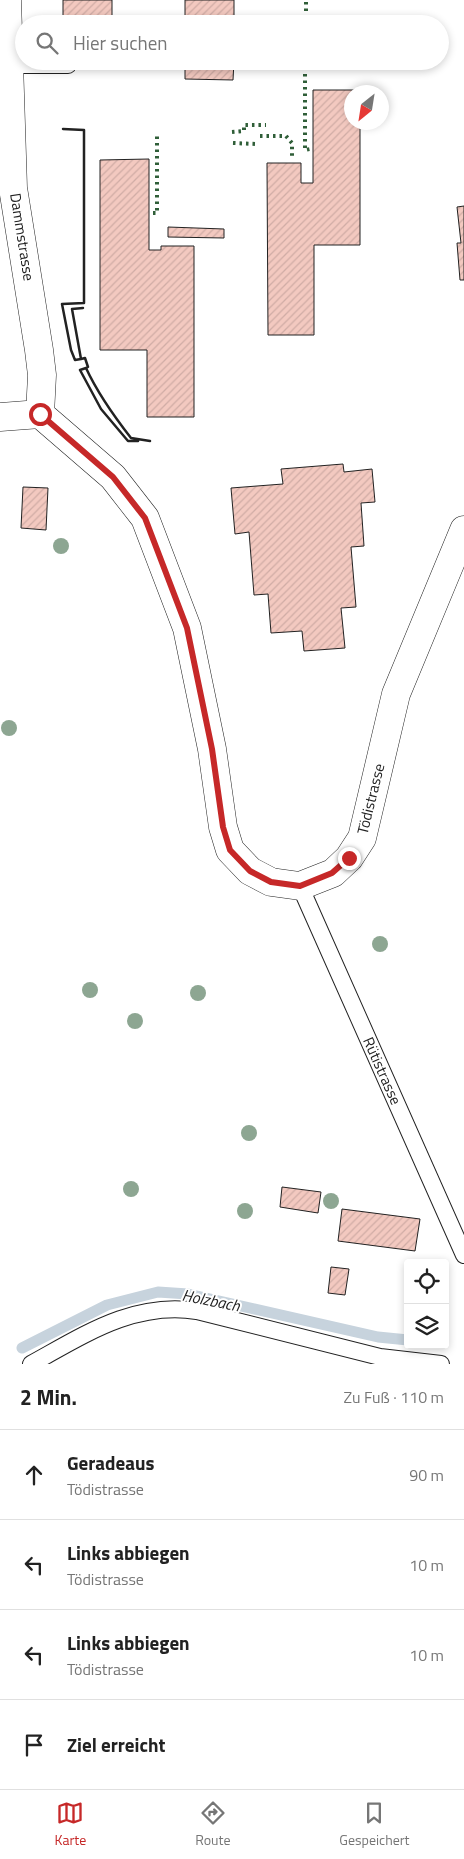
<!DOCTYPE html>
<html lang="de">
<meta charset="utf-8">
<style>
:root{--surface:#fff;--page:#f6f6f6;--text:#222;--muted:#767676;--line:#e0e0e0;--accent:#c62828}
body{margin:0;font-family:"Titillium Web",sans-serif;background:var(--page);color:var(--text)}
.controls{position:absolute;right:15px;bottom:15px;display:grid;overflow:hidden;border-radius:5px;box-shadow:0 2px 8px #0003}
.controls button{width:45px;height:45px;display:grid;place-items:center;padding:0;border:0;border-bottom:1px solid var(--line);background:var(--surface);color:var(--text);font:25px sans-serif}
.compass{position:absolute;left:344px;top:85px;width:45px;height:45px;border-radius:50%;background:var(--surface);box-shadow:0 2px 8px #0003;rotate:210deg}
.stop{position:absolute;width:15px;height:15px;margin:-11px;border:4px solid #c62828;border-radius:50%;background:#fff}
.stop.end{background:#c62828;border-color:#fff;box-shadow:0 1px 5px #0008}
.list{margin:0;padding:0;list-style:none}
h2{display:flex;justify-content:space-between;align-items:center;height:65px;margin:0;padding:0 20px;font-size:21px}
h2 small{font-size:16px;font-weight:400;color:var(--muted)}
.list li{display:grid;grid-template-columns:32px 1fr auto;gap:15px;align-items:center;box-sizing:border-box;height:90px;padding:0 20px;border-top:1px solid var(--line)}
.list b{display:block;font-size:19px;white-space:nowrap}
.list p{margin:0;font-size:16px;white-space:nowrap;color:var(--muted)}
.list em{font-size:16px;font-style:normal;color:var(--muted)}
.icon{flex:none;width:28px;height:28px;fill:none;stroke:currentColor;stroke-width:2;stroke-linecap:round;stroke-linejoin:round}
.map{position:relative;flex:none;width:464px;height:1364px;overflow:hidden}
.search{position:absolute;background:var(--surface);box-shadow:0 2px 8px #0003;left:15px;right:15px;top:15px;height:55px;display:flex;align-items:center;gap:12px;box-sizing:border-box;padding:0 18px;border-radius:28px;color:var(--muted);font-size:19px}
.sheet{height:425px;background:var(--surface)}
nav{display:flex;justify-content:space-around;align-items:center;box-sizing:border-box;height:70px;border-top:1px solid var(--line);background:var(--surface);font-size:14px;color:var(--muted)}
nav a{display:grid;justify-items:center;gap:2px}
nav .on{color:var(--accent)}
.map>svg:first-child{display:block}
.lines{fill:none;stroke-linecap:round;stroke-linejoin:round}
.stream{stroke:#c7d3dd;stroke-width:11}
.building{fill:url(#building-hatch);stroke:#222}
.service-casing{stroke:#222;stroke-width:18}
.minor-casing{stroke:#222;stroke-width:29}
.service{stroke:#fff;stroke-width:16}
.minor{stroke:#fff;stroke-width:28}
.hedge{stroke:#2f5e38;stroke-width:4;stroke-dasharray:2.5 4;stroke-linecap:butt}
.wall{stroke:#222;stroke-width:2.5}
.tree{fill:#8da692}
.route{stroke:#c62828;stroke-width:6}
.labels{text-anchor:middle;stroke-width:4;stroke-linejoin:round;paint-order:stroke}
.street-label{font-size:15px;fill:#222;stroke:#fff}
.water-label{font-size:16px;font-style:italic;fill:#222;stroke:#fff}
</style>
<div class="map">
<svg width="464" height="1364" viewBox="0 0 464 1364">
<defs>
<pattern id="building-hatch" width="6" height="6" patternUnits="userSpaceOnUse" patternTransform="scale(1.25)"><rect width="6" height="6" fill="#f3c9c0"/><path d="M-1 1l2-2M0 6l6-6M5 7l2-2" fill="none" stroke="#d0aca5"/></pattern>
</defs>
<rect width="100%" height="100%" fill="#fff"/>
<g class="lines">
<path class="stream" d="M 22,1348 L 107,1305 L 158,1292 L 188,1294 L 378,1337 L 408,1340"/>
</g>
<path class="building" d="M 63,0 L 112,0 L 112,24 L 63,24 Z
M 185,0 L 234,0 L 234,24 L 185,24 Z
M 185,61 L 234,61 L 233,80 L 185,79 Z
M 313,90 L 360,90 L 360,92 L 352,92 L 352,122 L 360,122 L 360,245 L 314,245 L 314,335 L 268,335 L 267,163 L 301,163 L 301,183 L 313,183 Z
M 149,159 L 149,250 L 161,250 L 161,246 L 194,246 L 194,417 L 147,417 L 147,350 L 100,350 L 100,160 Z
M 464,206 L 464,280 L 460,280 L 457,243 L 461,243 L 457,207 Z
M 168,227 L 224,229 L 224,238 L 168,237 Z
M 343,464 L 344,472 L 372,469 L 375,502 L 361,503 L 364,546 L 351,547 L 356,607 L 341,608 L 345,648 L 304,651 L 302,631 L 271,633 L 268,594 L 254,595 L 249,532 L 235,534 L 231,488 L 283,484 L 281,469 Z
M 23,487 L 48,488 L 46,530 L 21,528 Z
M 282,1187 L 321,1192 L 318,1213 L 280,1207 Z
M 342,1209 L 420,1219 L 415,1251 L 338,1241 Z
M 331,1267 L 349,1269 L 345,1295 L 328,1293 Z"/>
<g class="lines">
<defs>
<path id="service" d="M 7,65 L 68,65
M 300,886 L 464,1255
M 31,1364 C 84,1335 134,1301 197,1311 L 380,1357 L 441,1364"/>
<path id="minor" d="M 7,0 L 13,188 L 39,350 L 42,375 L 40,414
M 0,417 L 40,414 L 113,477 L 145,518 L 187,628 L 212,749 L 223,827 L 230,850 L 250,871 L 271,882 L 300,886 L 333,873 L 349,858 L 362,838 L 396,694 L 464,530"/>
</defs>
<use href="#service" class="service-casing"/>
<use href="#minor" class="minor-casing"/>
<use href="#service" class="service"/>
<use href="#minor" class="minor"/>
<path class="hedge" d="M 306,24 L 306,0
M 305,61 L 305,150 L 310,149
M 232,132 L 244,131 L 244,125 L 266,125
M 260,136 L 286,136 L 292,143 L 292,157
M 233,143 L 256,144
M 153,213 L 157,213 L 157,135"/>
<path class="wall" d="M 63,129 L 84,130 L 84,303 L 62,304 L 71,350 L 75,360 L 81,359
M 83,308 L 72,309 L 81,359 L 85,358 L 88,367 L 86,368 C 98,394 113,415 131,438 L 150,441
M 86,368 L 80,370 L 101,409 L 128,441 L 138,441"/>
</g>
<g class="tree">
<circle cx="61" cy="546" r="8"/>
<circle cx="9" cy="728" r="8"/>
<circle cx="380" cy="944" r="8"/>
<circle cx="90" cy="990" r="8"/>
<circle cx="198" cy="993" r="8"/>
<circle cx="135" cy="1021" r="8"/>
<circle cx="249" cy="1133" r="8"/>
<circle cx="131" cy="1189" r="8"/>
<circle cx="331" cy="1201" r="8"/>
<circle cx="245" cy="1211" r="8"/>
</g>
<g class="lines">
<path class="route" d="M 40,414 L 113,477 L 145,518 L 187,628 L 212,749 L 223,827 L 230,850 L 250,871 L 271,882 L 300,886 L 332,873 L 349,858"/>
</g>
<g class="labels">
<g class="street-label">
<text transform="translate(22 237) rotate(81)" y="5">Dammstrasse</text>
<text transform="translate(371 799) rotate(-76)" y="5">Tödistrasse</text>
<text transform="translate(382 1071) rotate(66)" y="5">Rütistrasse</text>
</g>
<g class="water-label">
<text transform="translate(211 1300) rotate(11)" y="6">Holzbach</text>
</g>
</g>
</svg>
<div class="controls">
<button><svg class="icon" aria-label="locate" viewBox="0 0 24 24"><circle cx="12" cy="12" r="6"/><path d="M12 2v4M12 18v4M2 12h4M18 12h4"/></svg></button>
<button><svg class="icon" aria-label="layers" viewBox="0 0 24 24"><path d="M12 4l9 5-9 5-9-5zM3 14l9 5 9-5"/></svg></button>
</div>
<svg class="compass" viewBox="-18 -18 36 36"><path d="M0-13l5 13h-10z" fill="#e53935"/><path d="M0 13l5-13h-10z" fill="#767676"/></svg>
<div class="stop" style="left:40px;top:414px"></div>
<div class="stop end" style="left:349px;top:858px"></div>
<div class="search"><svg class="icon" aria-label="search" viewBox="0 0 24 24"><circle cx="10" cy="10" r="6"/><path d="M15 15l6 6"/></svg>Hier suchen</div>
</div>
<section class="sheet">
<h2>2 Min.<small>Zu Fuß · 110 m</small></h2>
<ul class="list">
<li><svg class="icon" aria-label="ahead" viewBox="0 0 24 24"><path d="M12 20V5M6 11l6-6 6 6"/></svg><div><b>Geradeaus</b><p>Tödistrasse</p></div><em>90 m</em></li>
<li><svg class="icon" aria-label="left" viewBox="0 0 24 24"><path d="M17 20v-9H6M10 6l-5 5 5 5"/></svg><div><b>Links abbiegen</b><p>Tödistrasse</p></div><em>10 m</em></li>
<li><svg class="icon" aria-label="left" viewBox="0 0 24 24"><path d="M17 20v-9H6M10 6l-5 5 5 5"/></svg><div><b>Links abbiegen</b><p>Tödistrasse</p></div><em>10 m</em></li>
<li><svg class="icon" aria-label="arrive" viewBox="0 0 24 24"><path d="M6 21V4h12l-3 4 3 4H6"/></svg><div><b>Ziel erreicht</b></div></li>
</ul>
</section>
<nav>
<a class="on"><svg class="icon" aria-label="map" viewBox="0 0 24 24"><path d="M3 6l6-2 6 2 6-2v14l-6 2-6-2-6 2zM9 4v14M15 6v14"/></svg>Karte</a>
<a><svg class="icon" aria-label="directions" viewBox="0 0 24 24"><path d="M12 3l9 9-9 9-9-9zM9 14v-3h6M13 9l2 2-2 2"/></svg>Route</a>
<a><svg class="icon" aria-label="saved" viewBox="0 0 24 24"><path d="M7 4h10v16l-5-4-5 4z"/></svg>Gespeichert</a>
</nav>
